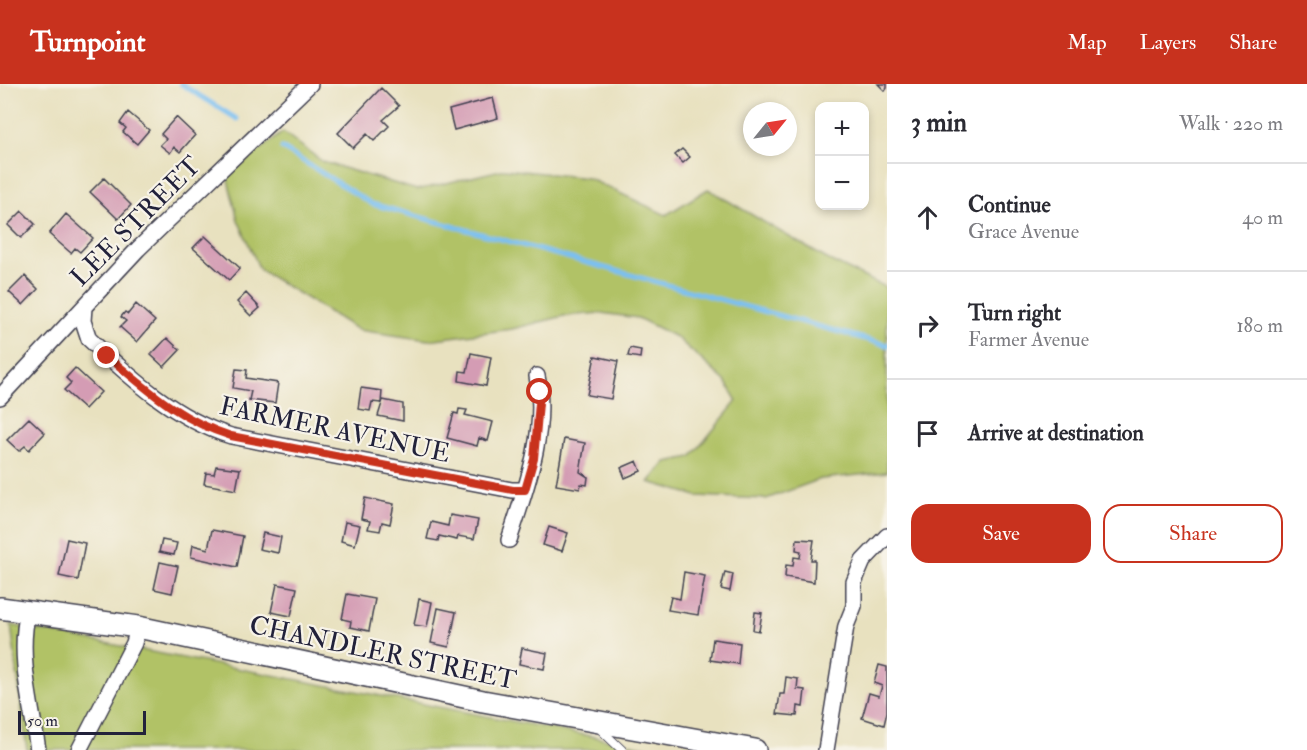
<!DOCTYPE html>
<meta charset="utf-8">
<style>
:root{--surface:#fff;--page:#f2f2f3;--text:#2b2b33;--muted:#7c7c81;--line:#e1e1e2;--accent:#c8321e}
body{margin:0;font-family:"IM FELL Double Pica",serif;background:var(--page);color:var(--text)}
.controls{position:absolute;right:18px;top:18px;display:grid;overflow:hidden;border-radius:12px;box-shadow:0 3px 9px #0003}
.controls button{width:54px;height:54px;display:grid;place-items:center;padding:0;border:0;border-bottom:2px solid var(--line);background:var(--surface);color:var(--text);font:30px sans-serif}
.compass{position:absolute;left:743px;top:18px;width:54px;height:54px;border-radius:50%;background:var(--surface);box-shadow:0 3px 9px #0003;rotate:60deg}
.scale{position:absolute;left:18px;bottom:15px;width:128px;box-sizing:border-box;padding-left:6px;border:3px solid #22223b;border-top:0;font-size:16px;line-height:21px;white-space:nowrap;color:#22223b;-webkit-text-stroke:4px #f7f3e8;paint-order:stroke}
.stop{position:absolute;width:18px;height:18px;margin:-14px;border:4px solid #c8321e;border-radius:50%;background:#fff}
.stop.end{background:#c8321e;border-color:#fff;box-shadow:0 2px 6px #0008}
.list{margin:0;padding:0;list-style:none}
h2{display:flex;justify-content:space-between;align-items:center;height:78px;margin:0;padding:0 24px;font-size:26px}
h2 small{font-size:20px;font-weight:400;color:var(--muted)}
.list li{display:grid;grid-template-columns:39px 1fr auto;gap:18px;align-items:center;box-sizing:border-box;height:108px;padding:0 24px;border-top:2px solid var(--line)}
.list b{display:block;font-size:22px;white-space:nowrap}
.list p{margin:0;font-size:20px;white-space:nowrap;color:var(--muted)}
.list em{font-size:20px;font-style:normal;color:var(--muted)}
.actions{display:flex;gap:12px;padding:18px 24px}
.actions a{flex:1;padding:14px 0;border:2px solid var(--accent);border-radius:18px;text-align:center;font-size:21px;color:var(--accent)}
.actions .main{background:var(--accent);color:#fff}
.icon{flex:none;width:33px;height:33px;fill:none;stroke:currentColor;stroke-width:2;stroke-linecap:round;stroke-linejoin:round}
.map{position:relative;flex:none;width:887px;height:666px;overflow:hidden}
header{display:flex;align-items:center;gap:36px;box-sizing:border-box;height:84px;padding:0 30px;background:var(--accent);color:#fff}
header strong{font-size:28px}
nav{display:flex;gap:33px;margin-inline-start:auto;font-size:21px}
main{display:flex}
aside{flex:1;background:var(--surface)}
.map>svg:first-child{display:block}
.green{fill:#b1c266;stroke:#6a7250;stroke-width:1.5}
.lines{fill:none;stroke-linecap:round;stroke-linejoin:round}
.stream{stroke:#7ac0f1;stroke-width:5}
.building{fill:#d49cb4}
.lane-casing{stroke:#403f4f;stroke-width:10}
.street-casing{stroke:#403f4f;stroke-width:18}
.secondary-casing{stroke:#403f4f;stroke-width:24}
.lane{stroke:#fff;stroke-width:8}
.street{stroke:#fff;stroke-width:15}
.secondary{stroke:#fff;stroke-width:21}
.route{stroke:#c8321e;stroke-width:8}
.labels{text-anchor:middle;stroke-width:4.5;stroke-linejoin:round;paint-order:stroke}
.street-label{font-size:26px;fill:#22223b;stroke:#f7f3e8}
</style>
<header>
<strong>Turnpoint</strong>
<nav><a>Map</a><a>Layers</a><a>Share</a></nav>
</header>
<main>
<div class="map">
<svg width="887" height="666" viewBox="0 0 887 666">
<rect width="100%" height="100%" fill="#f7f3e8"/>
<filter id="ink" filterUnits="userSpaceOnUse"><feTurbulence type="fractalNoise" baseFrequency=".0167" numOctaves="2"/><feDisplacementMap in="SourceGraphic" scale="12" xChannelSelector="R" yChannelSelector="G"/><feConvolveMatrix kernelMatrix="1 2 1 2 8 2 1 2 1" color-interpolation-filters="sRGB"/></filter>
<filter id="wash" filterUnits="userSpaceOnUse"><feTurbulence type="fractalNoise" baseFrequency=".008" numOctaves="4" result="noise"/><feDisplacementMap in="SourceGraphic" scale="24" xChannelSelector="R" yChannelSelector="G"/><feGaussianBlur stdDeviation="1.35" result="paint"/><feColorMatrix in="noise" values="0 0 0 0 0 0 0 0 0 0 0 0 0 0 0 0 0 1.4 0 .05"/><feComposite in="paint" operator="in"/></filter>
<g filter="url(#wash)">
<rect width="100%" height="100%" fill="#e8e1bf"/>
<path class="green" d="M 283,48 L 323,78 L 417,106 L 505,85 L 588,94 L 666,131 L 708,105 L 827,175 L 887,204 L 887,388 L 821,395 L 766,415 L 697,412 L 649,398 L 666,378 L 691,373 L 737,317 L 725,297 L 676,253 L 638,234 L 601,229 L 564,232 L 512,245 L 428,256 L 358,246 L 260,186 L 238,136 L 227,92 Z
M 11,541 L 663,666 L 27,666 Z"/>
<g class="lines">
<path class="stream" d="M 181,0 L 237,35
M 282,64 L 372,120 L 887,261"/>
</g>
<g id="blocks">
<path class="building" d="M 878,0 L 887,0 L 887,4 L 885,7 Z
M 381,4 L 399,22 L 383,36 L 389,42 L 374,57 L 367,50 L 353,64 L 338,49 Z
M 493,14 L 498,34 L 454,46 L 449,26 Z
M 128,28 L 149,46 L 137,60 L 123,48 L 126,44 L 120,39 Z
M 176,33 L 195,51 L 180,68 L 174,63 L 170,69 L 160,61 L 166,55 L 161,50 Z
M 682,65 L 690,73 L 683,79 L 675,71 Z
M 104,94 L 131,121 L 118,135 L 90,108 Z
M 22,127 L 35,140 L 21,154 L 8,141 Z
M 66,130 L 93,154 L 80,168 L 75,164 L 71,169 L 49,150 Z
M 205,152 L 240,184 L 229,196 L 193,164 Z
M 25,192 L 38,205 L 23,221 L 9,208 Z
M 246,209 L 260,224 L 251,232 L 237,218 Z
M 136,220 L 155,237 L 137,258 L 120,243 L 126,237 L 121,233 L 125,228 L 128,230 Z
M 167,254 L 180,266 L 164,283 L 151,271 Z
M 630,264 L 641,266 L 640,274 L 628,272 Z
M 471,269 L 491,273 L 486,302 L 459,297 L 460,287 L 467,288 Z
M 595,272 L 618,277 L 611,315 L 587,311 Z
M 75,284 L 101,308 L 85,325 L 64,306 L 71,299 L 66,294 Z
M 236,285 L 247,286 L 246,294 L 278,299 L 275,319 L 249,316 L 251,307 L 233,304 Z
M 361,304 L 382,307 L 381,319 L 372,318 L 370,327 L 358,325 Z
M 383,316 L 403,320 L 403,337 L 378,332 Z
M 459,325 L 467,326 L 465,331 L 493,338 L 488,357 L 479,354 L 477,362 L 447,354 L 454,329 L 458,330 Z
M 29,334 L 45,349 L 29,366 L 25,362 L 19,367 L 7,356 Z
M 564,355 L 585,359 L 580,388 L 588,393 L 587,401 L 581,400 L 580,405 L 556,401 Z
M 637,377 L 641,387 L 625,394 L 621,384 Z
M 216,382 L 240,385 L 236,406 L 204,400 L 206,389 L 214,390 Z
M 365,414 L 394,420 L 390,440 L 382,438 L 380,447 L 368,445 L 370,437 L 361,435 Z
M 450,431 L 478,436 L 474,455 L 458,452 L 457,456 L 439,452 L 438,457 L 427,455 L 431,438 L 448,442 Z
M 345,438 L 360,441 L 355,461 L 341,457 Z
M 549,443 L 568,449 L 562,467 L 543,461 Z
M 212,446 L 243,452 L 237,483 L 191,473 L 193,461 L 208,465 Z
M 263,449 L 281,453 L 278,469 L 259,465 Z
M 67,455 L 85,459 L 78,496 L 59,492 Z
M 797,455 L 814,456 L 811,476 L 815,476 L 814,498 L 785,493 L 786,481 L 793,482 L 794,473 L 800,474 L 801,467 L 796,466 Z
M 162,456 L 177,459 L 174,471 L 159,468 Z
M 160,478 L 178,482 L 172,509 L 154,505 Z
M 684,488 L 705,492 L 698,531 L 668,526 L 671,513 L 680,515 Z
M 725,488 L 733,490 L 730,507 L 721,505 Z
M 277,500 L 297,504 L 291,532 L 271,528 Z
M 347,510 L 375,515 L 369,547 L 350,543 L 351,537 L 342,535 Z
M 419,515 L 432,518 L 427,543 L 414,541 Z
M 438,524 L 456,528 L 449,563 L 431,559 Z
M 755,528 L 762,529 L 759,547 L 753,546 Z
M 713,555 L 740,559 L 738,580 L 710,576 Z
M 522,564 L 547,569 L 544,585 L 519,580 Z
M 879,581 L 887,583 L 887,628 L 884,641 L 862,634 L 869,609 L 879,612 L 882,602 L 874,599 Z
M 786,593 L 798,595 L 797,605 L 805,606 L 803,623 L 798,622 L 797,632 L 777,630 L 780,610 L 784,610 Z"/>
</g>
</g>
<g filter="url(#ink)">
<use href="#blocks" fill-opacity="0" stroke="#403f4f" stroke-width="1.5"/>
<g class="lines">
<defs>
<path id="lane" d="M 598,643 L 622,666"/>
<path id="street" d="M 84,223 L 83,237 L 89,255 C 131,294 175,335 231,352 L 512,406 L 525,406
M 0,313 L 138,165 L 310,0
M 509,456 C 526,404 548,347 537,292
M 28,528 C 17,571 32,623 38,666
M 79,666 L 134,559 L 138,543
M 826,666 L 846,542 L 854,522 L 854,498 L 863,477 L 887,452"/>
<path id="secondary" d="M 0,524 L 138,543 L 483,617 L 755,666"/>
</defs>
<use href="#lane" class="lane-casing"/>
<use href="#street" class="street-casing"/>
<use href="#secondary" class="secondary-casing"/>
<use href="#lane" class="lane"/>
<use href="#street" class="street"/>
<use href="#secondary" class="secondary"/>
</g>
</g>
<g class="lines" filter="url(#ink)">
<path class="route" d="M 107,272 C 148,306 179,336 231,352 L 513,406 L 525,406 L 534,375 L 540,308"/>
</g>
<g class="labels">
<g class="street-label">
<text transform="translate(135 137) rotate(-45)" y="9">LEE STREET</text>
<text transform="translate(335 345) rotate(12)" y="9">FARMER AVENUE</text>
<text transform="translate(383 568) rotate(12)" y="9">CHANDLER STREET</text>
</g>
</g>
</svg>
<div class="controls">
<button>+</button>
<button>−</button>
</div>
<svg class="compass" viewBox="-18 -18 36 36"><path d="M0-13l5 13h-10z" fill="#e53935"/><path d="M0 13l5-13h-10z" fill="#7c7c81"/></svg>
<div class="scale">50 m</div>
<div class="stop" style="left:540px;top:308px"></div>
<div class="stop end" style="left:107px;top:272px"></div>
</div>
<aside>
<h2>3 min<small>Walk · 220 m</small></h2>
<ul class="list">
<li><svg class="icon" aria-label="ahead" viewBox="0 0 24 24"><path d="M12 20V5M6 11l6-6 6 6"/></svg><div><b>Continue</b><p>Grace Avenue</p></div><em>40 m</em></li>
<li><svg class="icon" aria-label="right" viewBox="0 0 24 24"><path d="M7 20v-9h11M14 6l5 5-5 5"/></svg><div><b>Turn right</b><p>Farmer Avenue</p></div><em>180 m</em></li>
<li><svg class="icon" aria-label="arrive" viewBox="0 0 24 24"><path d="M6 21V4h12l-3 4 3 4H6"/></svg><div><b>Arrive at destination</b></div></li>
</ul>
<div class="actions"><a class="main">Save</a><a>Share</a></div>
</aside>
</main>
